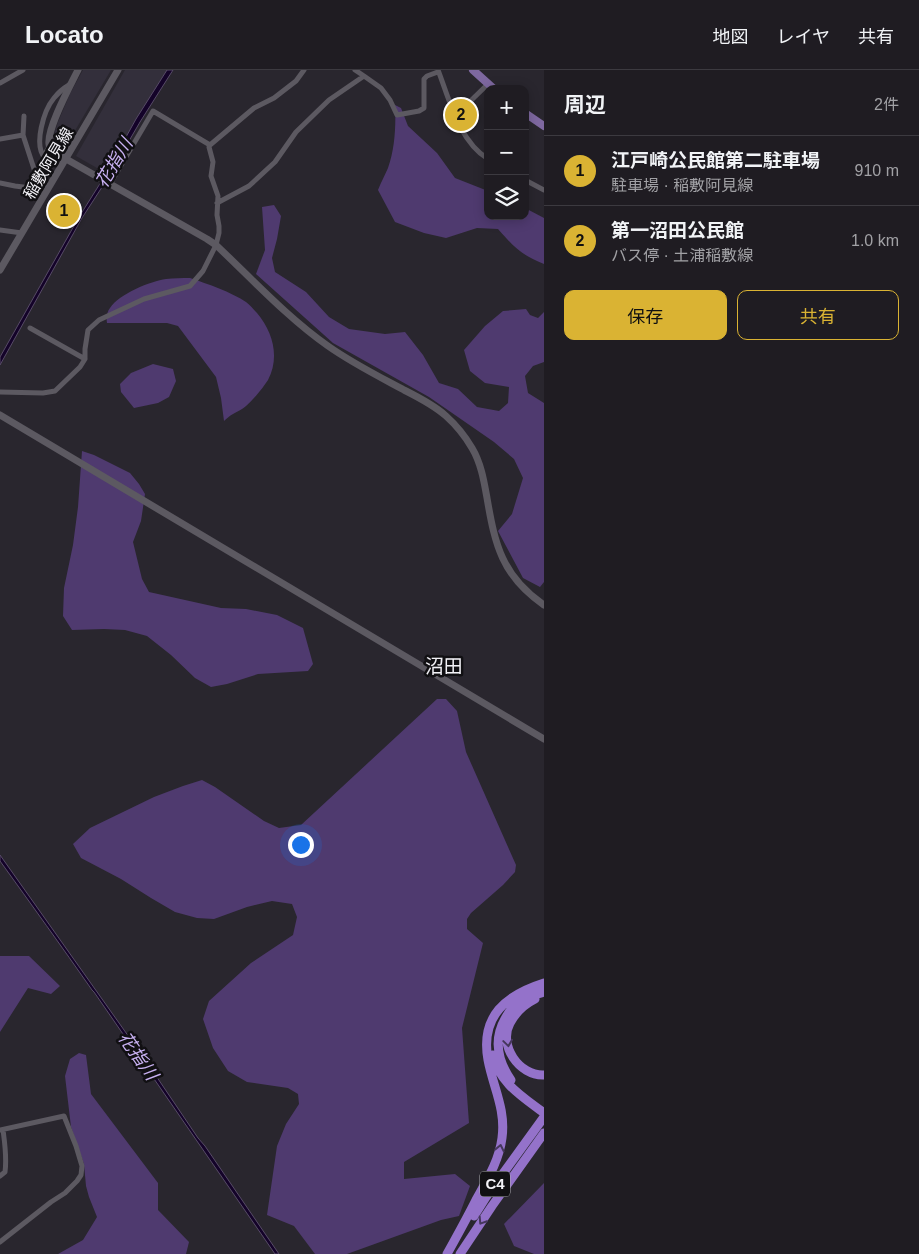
<!DOCTYPE html>
<html lang="ja">
<meta charset="utf-8">
<style>
:root{--surface:#1f1c22;--page:#27252a;--text:#f1f3f6;--muted:#a1a1a5;--line:#3c3a40;--accent:#dab333}
body{margin:0;font-family:Arial,"Noto Sans JP",sans-serif;background:var(--page);color:var(--text)}
.controls{position:absolute;right:15px;top:15px;display:grid;overflow:hidden;border-radius:10px;box-shadow:0 2px 12px #0003}
.controls button{width:45px;height:45px;display:grid;place-items:center;padding:0;border:0;border-bottom:1px solid var(--line);background:var(--surface);color:var(--text);font:25px sans-serif}
.you{position:absolute;left:300px;top:774px;width:18px;height:18px;margin:-12px;border:4px solid #fff;border-radius:50%;background:#1a73e8;box-shadow:0 0 0 8px #1a73e833}
.badge{display:grid;place-items:center;width:32px;height:32px;border-radius:50%;background:var(--accent);color:#111;font-size:16px;font-weight:700}
.pin{position:absolute;translate:-50% -50%;border:2px solid #fff;box-shadow:0 1px 5px #0006}
.list{margin:0;padding:0;list-style:none}
h2{display:flex;justify-content:space-between;align-items:center;height:65px;margin:0;padding:0 20px;font-size:21px}
h2 small{font-size:16px;font-weight:400;color:var(--muted)}
.list li{display:grid;grid-template-columns:32px 1fr auto;gap:15px;align-items:center;box-sizing:border-box;height:70px;padding:0 20px;border-top:1px solid var(--line)}
.list b{display:block;font-size:19px;white-space:nowrap}
.list p{margin:0;font-size:16px;white-space:nowrap;color:var(--muted)}
.list em{font-size:16px;font-style:normal;color:var(--muted)}
.actions{display:flex;gap:10px;padding:15px 20px}
.actions a{flex:1;padding:11px 0;border:1px solid var(--accent);border-radius:10px;text-align:center;font-size:18px;color:var(--accent)}
.actions .main{background:var(--accent);color:#111}
.icon{flex:none;width:28px;height:28px;fill:none;stroke:currentColor;stroke-width:2;stroke-linecap:round;stroke-linejoin:round}
.map{position:relative;flex:none;width:544px;height:1184px;overflow:hidden}
header{display:flex;align-items:center;gap:30px;box-sizing:border-box;height:70px;padding:0 25px;background:var(--surface);border-bottom:1px solid var(--line)}
header strong{font-size:24px}
nav{display:flex;gap:28px;margin-inline-start:auto;font-size:18px}
main{display:flex}
aside{flex:1;background:var(--surface)}
.map>svg:first-child{display:block}
.built{fill:#332f3b}
.green{fill:#4f3a6f}
.water{fill:#140329;stroke:#574b67}
.lines{fill:none;stroke-linecap:round;stroke-linejoin:round}
.street{stroke:#5c5961;stroke-width:5}
.secondary{stroke:#5c5961;stroke-width:7}
.primary{stroke:#7e68a0;stroke-width:8}
.highway{stroke:#9472ca;stroke-width:9}
.oneway{stroke:#45375c}
.labels{text-anchor:middle;stroke-width:5;stroke-linejoin:round;paint-order:stroke}
.shield{fill:#111013;stroke:#afaeb3;stroke-width:1}
.shield-label{font-size:15px;font-weight:bold;fill:#f3f2f7}
.street-label{font-size:16px;fill:#f3f2f7;stroke:#111013}
.water-label{font-size:18px;font-style:italic;fill:#c8b1f2;stroke:#111013}
.quarter-label{font-size:19px;fill:#f3f2f7;stroke:#111013}
</style>
<header>
<strong>Locato</strong>
<nav><a>地図</a><a>レイヤ</a><a>共有</a></nav>
</header>
<main>
<div class="map">
<svg width="544" height="1184" viewBox="0 0 544 1184">
<rect width="100%" height="100%" fill="#29262e"/>
<path class="built" d="M 83,0 L 111,0 L 64,79 L 61,79 L 55,75 L 53,69 L 58,52 L 70,24 Z
M 125,0 L 168,0 L 104,102 L 76,86 Z"/>
<path class="green" d="M 395,35 L 401,38 L 408,56 L 437,83 L 455,108 L 488,121 L 488,146 L 525,146 L 525,138 L 544,148 L 544,194 C 521,185 514,177 498,159 L 477,158 L 446,168 L 424,163 L 395,152 L 378,120 C 381,112 385,105 388,98 C 395,79 396,55 395,35 Z
M 274,135 L 281,146 L 277,169 L 272,188 L 275,202 L 306,222 L 329,247 L 349,259 L 385,264 L 405,262 L 423,285 L 439,313 L 458,319 L 477,337 L 499,341 L 508,333 L 509,317 L 485,313 L 470,301 L 464,280 L 485,256 L 503,241 L 526,239 L 530,245 L 538,248 L 544,242 L 544,292 L 533,296 L 525,306 L 528,323 L 544,333 L 544,512 L 540,517 L 523,508 L 498,461 L 512,444 L 523,408 L 514,389 L 494,372 L 429,327 L 333,273 L 256,204 L 265,180 L 262,137 Z
M 190,208 C 208,214 231,222 246,232 C 250,235 254,240 257,243 C 273,262 280,287 268,310 C 263,318 250,334 242,339 C 235,343 230,345 224,351 L 221,328 L 216,307 L 178,256 L 167,253 L 107,253 C 106,247 107,242 110,238 C 119,224 151,211 166,209 C 174,208 182,208 190,208 Z
M 153,294 L 173,299 L 176,311 L 169,327 L 158,333 L 134,338 L 121,322 L 120,314 L 131,303 Z
M 82,381 L 94,385 L 130,403 L 139,414 L 145,424 L 141,451 L 133,472 L 142,509 L 149,522 L 221,538 L 246,539 L 277,545 L 303,558 L 313,594 L 308,601 L 258,604 L 227,614 L 211,617 L 195,608 L 171,585 L 147,566 L 125,560 L 104,559 L 72,560 L 63,546 L 64,518 L 73,475 L 78,437 Z
M 437,629 L 446,629 L 457,641 L 466,682 L 516,795 L 515,802 L 503,815 L 471,843 L 467,849 L 467,859 L 483,873 L 462,958 L 469,1053 L 404,1092 L 404,1109 L 455,1104 L 470,1116 L 459,1146 L 441,1150 L 347,1184 L 315,1184 L 294,1156 L 267,1145 L 277,1076 L 286,1054 L 299,1034 L 298,1024 L 288,1018 L 247,1012 L 228,1001 L 213,978 L 203,949 L 209,931 L 251,893 L 293,865 L 297,847 L 292,834 L 272,831 L 247,837 L 214,849 L 197,848 L 175,842 L 151,828 L 121,809 L 81,788 L 73,774 L 90,758 L 154,727 L 183,716 L 202,710 L 215,717 L 264,751 L 279,758 L 301,755 Z
M 0,886 L 29,886 L 60,916 L 51,924 L 28,918 L 0,962 Z
M 79,983 L 86,985 L 91,1024 L 158,1113 L 158,1140 L 189,1172 L 186,1184 L 58,1184 L 83,1170 L 97,1147 L 89,1127 L 86,1116 L 84,1094 L 71,1057 L 65,1006 L 70,989 Z
M 544,1113 L 544,1184 L 534,1184 L 514,1176 L 504,1154 Z"/>
<path class="water" d="M 167,0 L 173,0 L 140,52 L 104,114 L 82,148 L 0,295 L 0,287 L 79,147 L 101,112 L 136,49 Z
M 0,785 L 146,991 L 198,1068 L 205,1076 L 279,1184 L 275,1184 L 94,922 L 92,920 C 62,877 31,834 0,791 Z"/>
<g class="lines">
<path class="street" d="M 355,0 L 364,6
M 438,0 C 450,31 459,71 488,89
M 0,13 L 23,0
M 24,46 L 23,65 L 35,102 L 41,107
M 455,46 L 488,14
M 0,69 L 23,65
M 45,88 C 33,75 44,40 54,28 C 58,23 64,18 69,15
M 525,110 L 544,120
M 0,113 L 15,116 L 39,119 L 46,82 L 49,77
M 110,114 L 153,41 L 210,75
M 217,133 L 249,116 L 275,92 L 296,62 L 329,30 L 364,6 L 381,18 L 390,30 L 397,45 L 419,41 L 424,38 L 424,9 L 427,6 L 438,2
M 0,160 L 22,163
M 30,258 L 85,289
M 0,322 L 43,323 L 55,321 L 80,297 L 85,289 L 85,279 L 88,260 L 99,250 L 144,229 L 190,216 L 203,201 L 216,175 L 219,163 L 219,156 L 217,145 L 218,126 L 211,106 L 213,92 L 209,77 L 210,75 L 254,38 L 274,28 L 296,11 L 304,0
M 0,1060 L 64,1046 L 76,1076 L 82,1096 L 81,1105 L 77,1111 L 65,1123 L 51,1132 L 0,1172
M 0,1106 L 5,1102 C 7,1087 5,1075 3,1060"/>
<path class="secondary" d="M 78,0 C 70,16 47,58 49,74 C 49,78 50,78 52,81 L 207,169 L 216,175 C 252,209 288,248 328,276 C 352,293 378,306 404,320 C 418,327 434,335 446,346 C 456,355 465,366 472,378 C 481,393 484,411 487,428 C 495,475 502,506 544,535
M 0,200 L 118,0
M 0,345 L 544,669"/>
<path class="primary" d="M 473,0 L 494,19
M 525,43 L 544,56"/>
<path class="highway" d="M 535,929 C 525,934 516,942 510,953 C 498,975 519,1006 544,1005
M 493,985 C 499,1013 523,1027 544,1043
M 511,1010 C 497,990 493,969 506,947 C 509,942 513,936 518,932 C 526,927 535,925 544,922
M 474,1146 L 486,1127 L 544,1047
M 447,1184 C 457,1166 467,1148 476,1130 C 487,1110 499,1091 502,1068 C 506,1039 493,1017 488,990 C 480,946 506,925 544,913
M 460,1184 L 492,1136 L 544,1063"/>
</g>
<defs><path id="oneway-chevron" d="M-2-3.5L2.5 0L-2 3.5" fill="none" stroke-width="1.6" stroke-linecap="round" stroke-linejoin="round" transform="scale(1.25)"/></defs>
<g class="oneway">
<use href="#oneway-chevron" transform="translate(508 973) rotate(82)"/>
<use href="#oneway-chevron" transform="translate(500 1078) rotate(-78)"/>
<use href="#oneway-chevron" transform="translate(482 1151) rotate(123)"/>
</g>
<g class="labels">
<rect class="shield" x="480" y="1101.5" width="30" height="25" rx="4"/>
<g class="shield-label">
<text x="495" y="1119">C4</text>
</g>
<g class="street-label">
<text transform="translate(48 93) rotate(-59)" y="6">稲敷阿見線</text>
</g>
<g class="water-label">
<text transform="translate(114 93) rotate(-59)" y="6">花指川</text>
<text transform="translate(138 986) rotate(55)" y="6">花指川</text>
</g>
<g class="quarter-label">
<text x="444" y="603">沼田</text>
</g>
</g>
</svg>
<div class="controls">
<button>+</button>
<button>−</button>
<button><svg class="icon" aria-label="layers" viewBox="0 0 24 24"><path d="M12 4l9 5-9 5-9-5zM3 14l9 5 9-5"/></svg></button>
</div>
<div class="you"></div>
<div class="pin badge" style="left:64px;top:141px">1</div>
<div class="pin badge" style="left:461px;top:45px">2</div>
</div>
<aside>
<h2>周辺<small>2件</small></h2>
<ul class="list">
<li><span class="badge">1</span><div><b>江戸崎公民館第二駐車場</b><p>駐車場 · 稲敷阿見線</p></div><em>910 m</em></li>
<li><span class="badge">2</span><div><b>第一沼田公民館</b><p>バス停 · 土浦稲敷線</p></div><em>1.0 km</em></li>
</ul>
<div class="actions"><a class="main">保存</a><a>共有</a></div>
</aside>
</main>
